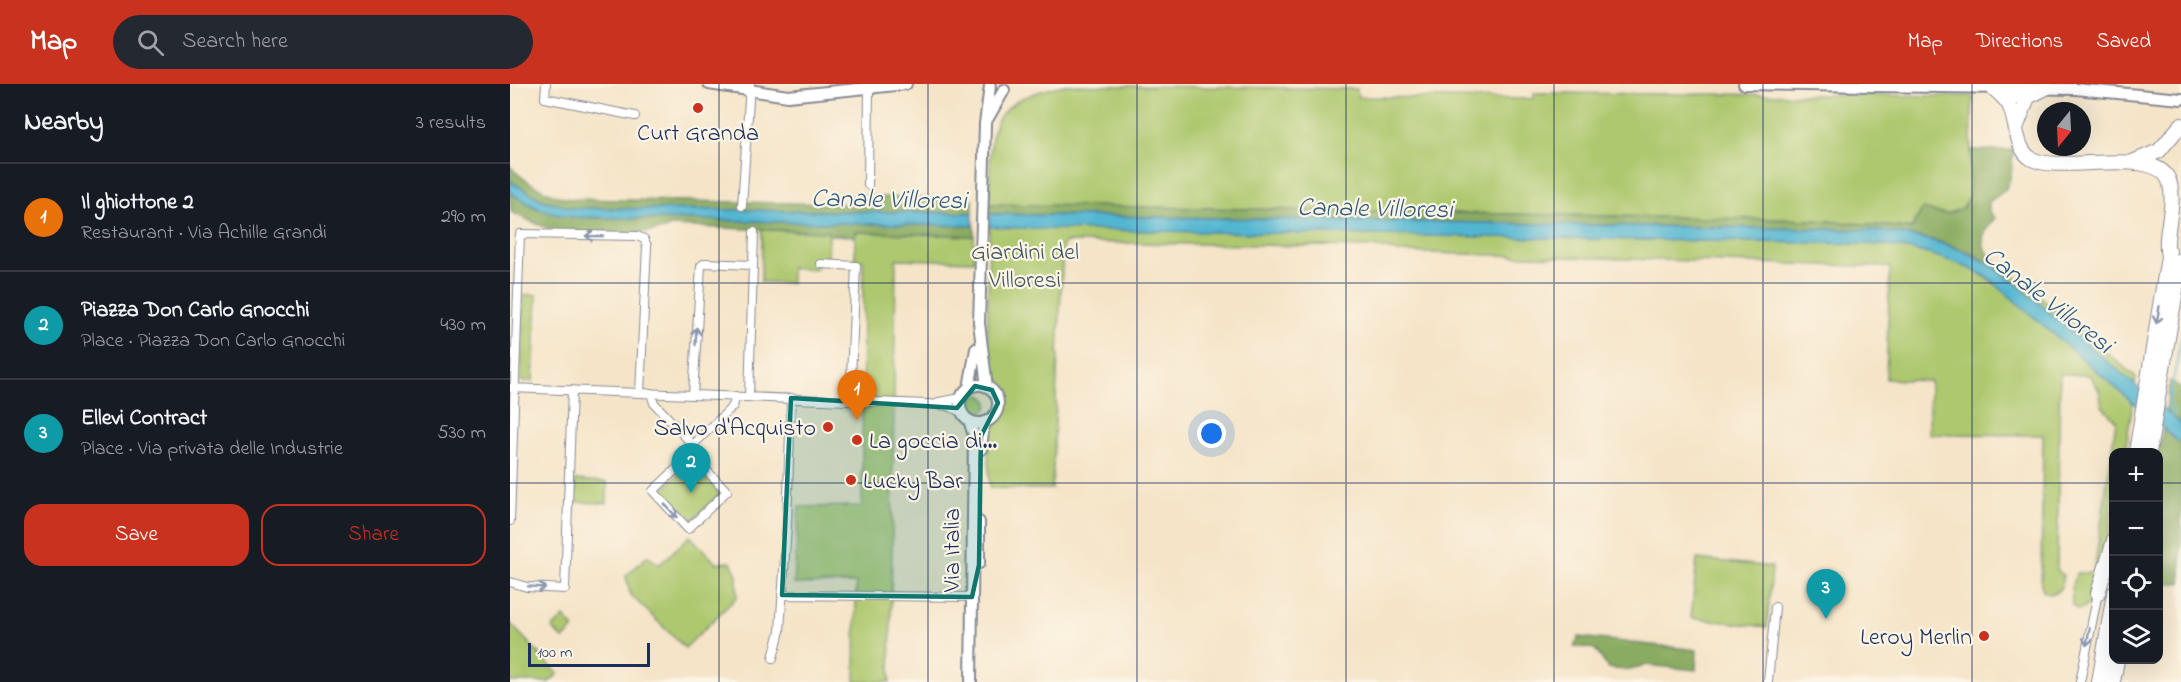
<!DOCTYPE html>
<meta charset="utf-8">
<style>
:root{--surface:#171b24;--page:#242831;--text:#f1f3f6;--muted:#9ea1a6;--line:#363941;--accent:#c8321e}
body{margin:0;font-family:"Indie Flower",sans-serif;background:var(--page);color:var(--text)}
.controls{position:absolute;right:18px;bottom:18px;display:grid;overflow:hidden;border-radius:12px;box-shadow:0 6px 24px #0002}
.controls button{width:54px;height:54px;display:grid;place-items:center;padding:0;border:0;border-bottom:2px solid var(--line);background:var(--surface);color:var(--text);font:30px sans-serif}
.compass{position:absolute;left:1527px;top:18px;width:54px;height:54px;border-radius:50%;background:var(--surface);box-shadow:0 6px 24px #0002;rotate:198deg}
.scale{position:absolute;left:18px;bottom:15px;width:122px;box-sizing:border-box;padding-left:6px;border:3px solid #1b2f5e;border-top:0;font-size:16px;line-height:21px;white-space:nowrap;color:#1b2f5e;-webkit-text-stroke:4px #fcf5e5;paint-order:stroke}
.you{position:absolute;left:702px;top:350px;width:21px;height:21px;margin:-15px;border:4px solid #fff;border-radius:50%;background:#1a73e8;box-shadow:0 0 0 9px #1a73e833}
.badge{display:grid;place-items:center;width:39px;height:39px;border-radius:50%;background:var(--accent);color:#fff;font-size:20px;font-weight:700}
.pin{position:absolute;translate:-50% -50px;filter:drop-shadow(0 2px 3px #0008)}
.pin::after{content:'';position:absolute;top:32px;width:21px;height:18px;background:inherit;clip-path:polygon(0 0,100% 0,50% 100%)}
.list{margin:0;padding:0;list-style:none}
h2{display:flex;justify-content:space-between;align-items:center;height:78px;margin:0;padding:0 24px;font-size:26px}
h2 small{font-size:20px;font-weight:400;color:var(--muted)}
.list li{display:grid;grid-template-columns:39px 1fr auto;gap:18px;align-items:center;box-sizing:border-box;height:108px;padding:0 24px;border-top:2px solid var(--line)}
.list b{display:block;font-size:22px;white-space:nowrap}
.list p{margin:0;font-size:20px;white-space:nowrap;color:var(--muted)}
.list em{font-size:20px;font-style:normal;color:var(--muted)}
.actions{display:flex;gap:12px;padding:18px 24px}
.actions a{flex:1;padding:14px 0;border:2px solid var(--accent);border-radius:18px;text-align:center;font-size:21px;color:var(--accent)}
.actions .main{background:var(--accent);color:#fff}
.icon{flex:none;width:33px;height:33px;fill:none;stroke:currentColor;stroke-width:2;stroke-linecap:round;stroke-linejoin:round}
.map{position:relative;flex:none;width:1671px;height:598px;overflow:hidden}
header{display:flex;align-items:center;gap:36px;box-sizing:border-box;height:84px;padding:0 30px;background:var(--accent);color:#fff}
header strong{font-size:28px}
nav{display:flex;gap:33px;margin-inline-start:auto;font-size:21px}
.search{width:420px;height:54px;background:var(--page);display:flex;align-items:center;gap:15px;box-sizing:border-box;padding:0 21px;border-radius:33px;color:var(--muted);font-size:22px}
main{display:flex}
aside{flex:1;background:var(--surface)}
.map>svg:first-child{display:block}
.green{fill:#adc86e;stroke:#647c66;stroke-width:1.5}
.forest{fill:#8aac61;stroke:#526e60;stroke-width:1.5}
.water{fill:#52b6d1;stroke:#367298;stroke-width:1.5}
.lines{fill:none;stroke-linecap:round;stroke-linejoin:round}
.stream{stroke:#52b6d1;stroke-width:2}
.street-casing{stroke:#888a93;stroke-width:10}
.secondary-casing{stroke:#888a93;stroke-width:14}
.highway-casing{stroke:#888a93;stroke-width:16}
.street{stroke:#fff;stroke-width:8}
.secondary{stroke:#fff;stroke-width:10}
.highway{stroke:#fff;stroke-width:14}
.oneway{stroke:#8d97ae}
.marked{fill:#0f766e;fill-opacity:0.2;stroke:#0f766e;stroke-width:4.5;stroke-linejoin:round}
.grid{fill:none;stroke:#1b2f5e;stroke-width:1.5;stroke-opacity:0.55}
.poi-dot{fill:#c8321e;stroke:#fcf5e5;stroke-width:2}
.labels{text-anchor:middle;stroke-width:4.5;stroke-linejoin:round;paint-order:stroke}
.poi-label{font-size:24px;fill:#1b2f5e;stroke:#fcf5e5;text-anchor:end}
.park-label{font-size:24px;fill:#405562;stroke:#fcf5e5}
.street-label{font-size:24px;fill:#1b2f5e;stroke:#fcf5e5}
.water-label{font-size:26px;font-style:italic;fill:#2c5880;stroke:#fcf5e5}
</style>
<header>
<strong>Map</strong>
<div class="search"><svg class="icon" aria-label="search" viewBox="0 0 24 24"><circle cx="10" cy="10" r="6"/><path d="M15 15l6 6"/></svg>Search here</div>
<nav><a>Map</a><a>Directions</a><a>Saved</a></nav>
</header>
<main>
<aside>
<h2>Nearby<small>3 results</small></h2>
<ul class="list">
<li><span class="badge" style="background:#e8710a">1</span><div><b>Il ghiottone 2</b><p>Restaurant · Via Achille Grandi</p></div><em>290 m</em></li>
<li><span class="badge" style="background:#0f9aa8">2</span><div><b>Piazza Don Carlo Gnocchi</b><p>Place · Piazza Don Carlo Gnocchi</p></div><em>430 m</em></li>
<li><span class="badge" style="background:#0f9aa8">3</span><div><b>Ellevi Contract</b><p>Place · Via privata delle Industrie</p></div><em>530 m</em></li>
</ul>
<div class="actions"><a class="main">Save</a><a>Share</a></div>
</aside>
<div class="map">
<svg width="1671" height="598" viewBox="0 0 1671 598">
<rect width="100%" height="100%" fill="#fcf5e5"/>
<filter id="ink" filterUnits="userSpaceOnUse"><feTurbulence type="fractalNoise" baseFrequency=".0167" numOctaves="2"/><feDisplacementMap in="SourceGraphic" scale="12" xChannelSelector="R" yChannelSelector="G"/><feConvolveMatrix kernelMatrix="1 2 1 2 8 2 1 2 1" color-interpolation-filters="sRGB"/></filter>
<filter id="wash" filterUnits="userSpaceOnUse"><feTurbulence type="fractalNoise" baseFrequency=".008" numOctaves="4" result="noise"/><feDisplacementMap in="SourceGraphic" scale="24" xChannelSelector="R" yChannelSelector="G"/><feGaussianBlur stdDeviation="1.35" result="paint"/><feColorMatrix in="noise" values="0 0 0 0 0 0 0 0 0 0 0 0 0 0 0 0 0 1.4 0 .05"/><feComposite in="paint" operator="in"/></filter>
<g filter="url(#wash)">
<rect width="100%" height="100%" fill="#f5e4c8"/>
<path class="green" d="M 554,1 L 847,5 L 848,13 L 1023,15 L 1024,9 L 1463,12 L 1459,111 L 1453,124 L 1437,130 L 1412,126 L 1401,144 L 1305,136 L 479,120 C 482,45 470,20 554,1 Z
M 479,143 L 1359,160 C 1409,163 1454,175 1495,207 L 1623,317 L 1615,368 L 1604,368 C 1603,398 1603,521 1567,526 L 1562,521 L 1562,503 L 1567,489 L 1584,489 L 1606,337 L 1592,322 L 1589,306 L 1580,291 L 1550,290 L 1547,486 L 1553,491 L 1552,502 L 1547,508 L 1541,510 L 1533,507 L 1531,500 L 1533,351 L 1419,350 L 1420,297 L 1376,295 L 1380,183 L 889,168 L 867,163 L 556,158 L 553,161 L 542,405 L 480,404 C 479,388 477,369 479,353 C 482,337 500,333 496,311 C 494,298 481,292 477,280 Z
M 252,146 L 319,148 L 318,176 L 307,176 L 307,185 L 281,184 L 281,199 L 251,198 Z
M 345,148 L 464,152 L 464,177 L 386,175 L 380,598 L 345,598 L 346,499 L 284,500 L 289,423 L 352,422 L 353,177 L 345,176 Z
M 1496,185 L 1626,293 L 1625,301 L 1494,189 Z
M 13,211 L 27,211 L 23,297 L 11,297 Z
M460 320a9 9 0 1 1 18 0a9 9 0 1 1-18 0Z
M 181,378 L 210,410 L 179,439 L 150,408 Z
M 65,396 L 97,398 L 97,419 L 64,418 Z
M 180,452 L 206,479 L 221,478 L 227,491 L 227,513 L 175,564 L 120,510 L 116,492 L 138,472 L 149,481 Z
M 1187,475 L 1262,483 L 1257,543 L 1181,534 Z
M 54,533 L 64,544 L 53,555 L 42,544 Z
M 0,539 L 48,590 L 39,598 L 0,598 Z"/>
<path class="forest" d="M 1461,66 L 1503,66 L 1501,92 L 1495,106 L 1479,118 L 1479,127 L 1485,134 C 1463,157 1474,169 1496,185 L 1494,189 C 1456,159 1407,151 1360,146 L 479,130 L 479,120 L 1305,136 L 1402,145 L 1412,125 L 1437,130 L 1453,124 L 1459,111 Z
M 0,82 C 12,97 43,113 61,115 L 338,120 L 340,112 L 463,115 L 463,129 L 62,124 C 39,121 17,111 0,97 Z
M 0,109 L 28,125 L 62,133 L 464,142 L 464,152 L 346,148 L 345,152 L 319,151 L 318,148 L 160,142 C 148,152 73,151 54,148 C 35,145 18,136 1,128 Z
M 1660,297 L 1671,305 L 1671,340 L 1656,326 Z
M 1653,344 L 1671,360 L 1671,499 L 1649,499 L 1648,370 Z
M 1069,553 L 1187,566 L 1186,586 L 1136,581 L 1115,586 L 1098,584 L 1085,565 L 1064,562 Z"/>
<path class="water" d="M 0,97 L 32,116 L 62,124 L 463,129 L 463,142 L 62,133 C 38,131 20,121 0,109 Z
M 479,130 L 1360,146 C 1413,151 1461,163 1503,197 L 1671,340 L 1671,360 L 1476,192 C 1437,173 1402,163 1359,160 L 537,145 L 479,143 Z"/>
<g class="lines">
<path class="stream" d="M 1662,334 L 1664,328 L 1658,322 L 1671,256"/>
</g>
</g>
<g filter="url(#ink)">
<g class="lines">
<defs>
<path id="street" d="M 36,0 L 35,14 L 125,32
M 358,101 L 359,1
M 232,122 L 240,0
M 311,180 L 346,182 L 340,316
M 0,304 L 418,320 L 438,322 L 453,329
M 141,309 L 144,319 L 183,361 L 223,322 L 226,312
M 183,311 L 191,182 L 195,179 L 242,181
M 239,313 L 244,148
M 429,318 L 451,314
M 181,371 L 217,407 L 178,445 L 143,407 L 181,371 L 183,361
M 0,437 L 10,150 L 127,152 L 134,155 L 137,162 L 130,309
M 0,498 L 17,503 L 55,505 L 62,306
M 272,511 L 462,513
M 263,574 L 270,547 L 277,442 L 281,314
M 1258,598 L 1265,523
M 1570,598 L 1588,509"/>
<path id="secondary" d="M 199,0 L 278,12 L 396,0
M 1234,0 L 1565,5 L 1671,15
M 478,34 L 494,6
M450 320a19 19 0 1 1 38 0a19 19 0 1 1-38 0Z
M 477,303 L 469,239 L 475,40 L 480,2
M 459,304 L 466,265
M 459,336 L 464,352 L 461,598
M 471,365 L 474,338
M 469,479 L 469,438"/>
<path id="highway" d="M 1483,4 C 1489,9 1495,14 1499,21 C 1507,37 1505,66 1522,75 C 1552,91 1651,59 1660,100 C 1666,124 1653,148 1658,173
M 1499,21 L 1506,4 L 1513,8 L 1515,18
M 1507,42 L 1518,13 L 1536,4
M 1625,77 L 1649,67 L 1671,41
M 1626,368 L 1659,167
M 1639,368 L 1671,176
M 1588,509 L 1604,456
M 1589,598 L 1604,509
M 1603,598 L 1607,576"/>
</defs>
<use href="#street" class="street-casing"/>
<use href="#secondary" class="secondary-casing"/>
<use href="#highway" class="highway-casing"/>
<use href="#street" class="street"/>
<use href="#secondary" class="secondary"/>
<use href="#highway" class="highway"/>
</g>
<defs><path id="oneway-shaft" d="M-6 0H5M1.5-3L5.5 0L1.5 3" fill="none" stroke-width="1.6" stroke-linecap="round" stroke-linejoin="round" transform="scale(1.5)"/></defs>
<g class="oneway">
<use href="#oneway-shaft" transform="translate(84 152) rotate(-179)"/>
<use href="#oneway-shaft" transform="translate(1648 231) rotate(100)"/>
<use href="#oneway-shaft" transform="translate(186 252) rotate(-87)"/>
<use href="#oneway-shaft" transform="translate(161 427) rotate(47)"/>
<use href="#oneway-shaft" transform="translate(27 503) rotate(4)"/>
<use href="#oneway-shaft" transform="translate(1578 553) rotate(101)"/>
</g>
</g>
<path class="marked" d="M 465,302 L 482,306 L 488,319 L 471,352 L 469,481 L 462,513 L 272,511 L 281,314 L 447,324 Z"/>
<path class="grid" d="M 209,0 L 209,598M 418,0 L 418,598M 627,0 L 627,598M 836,0 L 836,598M 1044,0 L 1044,598M 1253,0 L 1253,598M 1462,0 L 1462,598M 0,199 L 1671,199M 0,399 L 1604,399M 1648,399 L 1671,399"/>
<g class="poi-dot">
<circle cx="188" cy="24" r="6"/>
<circle cx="318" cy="343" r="6"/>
<circle cx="347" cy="356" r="6"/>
<circle cx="341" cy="396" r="6"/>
<circle cx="1474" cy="552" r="6"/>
</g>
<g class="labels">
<g class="poi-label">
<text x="188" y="56" text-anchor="middle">Curt Granda</text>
<text x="306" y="351">Salvo d'Acquisto</text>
<text x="359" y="364" text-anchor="start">La goccia di...</text>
<text x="353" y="404" text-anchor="start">Lucky Bar</text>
<text x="1462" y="560">Leroy Merlin</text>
</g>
<g class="park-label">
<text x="515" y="175">Giardini del<tspan x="515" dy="28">Villoresi</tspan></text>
</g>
<g class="street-label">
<text transform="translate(441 466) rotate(-90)" y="8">Via Italia</text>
</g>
<g class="water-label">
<text transform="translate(379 114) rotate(1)" y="9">Canale Villoresi</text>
<text transform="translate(865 123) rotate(1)" y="9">Canale Villoresi</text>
<text transform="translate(1539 215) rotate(38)" y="9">Canale Villoresi</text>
</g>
</g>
</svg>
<div class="controls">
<button>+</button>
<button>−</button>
<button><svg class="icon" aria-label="locate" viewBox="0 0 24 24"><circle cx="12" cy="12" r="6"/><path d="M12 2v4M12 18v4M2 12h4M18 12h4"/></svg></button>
<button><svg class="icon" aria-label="layers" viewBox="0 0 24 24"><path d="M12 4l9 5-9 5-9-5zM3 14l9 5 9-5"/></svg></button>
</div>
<svg class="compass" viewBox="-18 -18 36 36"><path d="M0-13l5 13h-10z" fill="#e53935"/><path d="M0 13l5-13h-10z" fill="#9ea1a6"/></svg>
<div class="scale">100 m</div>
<div class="you"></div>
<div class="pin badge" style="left:347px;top:336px;background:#e8710a">1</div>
<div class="pin badge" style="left:181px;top:409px;background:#0f9aa8">2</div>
<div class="pin badge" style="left:1316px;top:535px;background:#0f9aa8">3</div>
</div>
</main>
